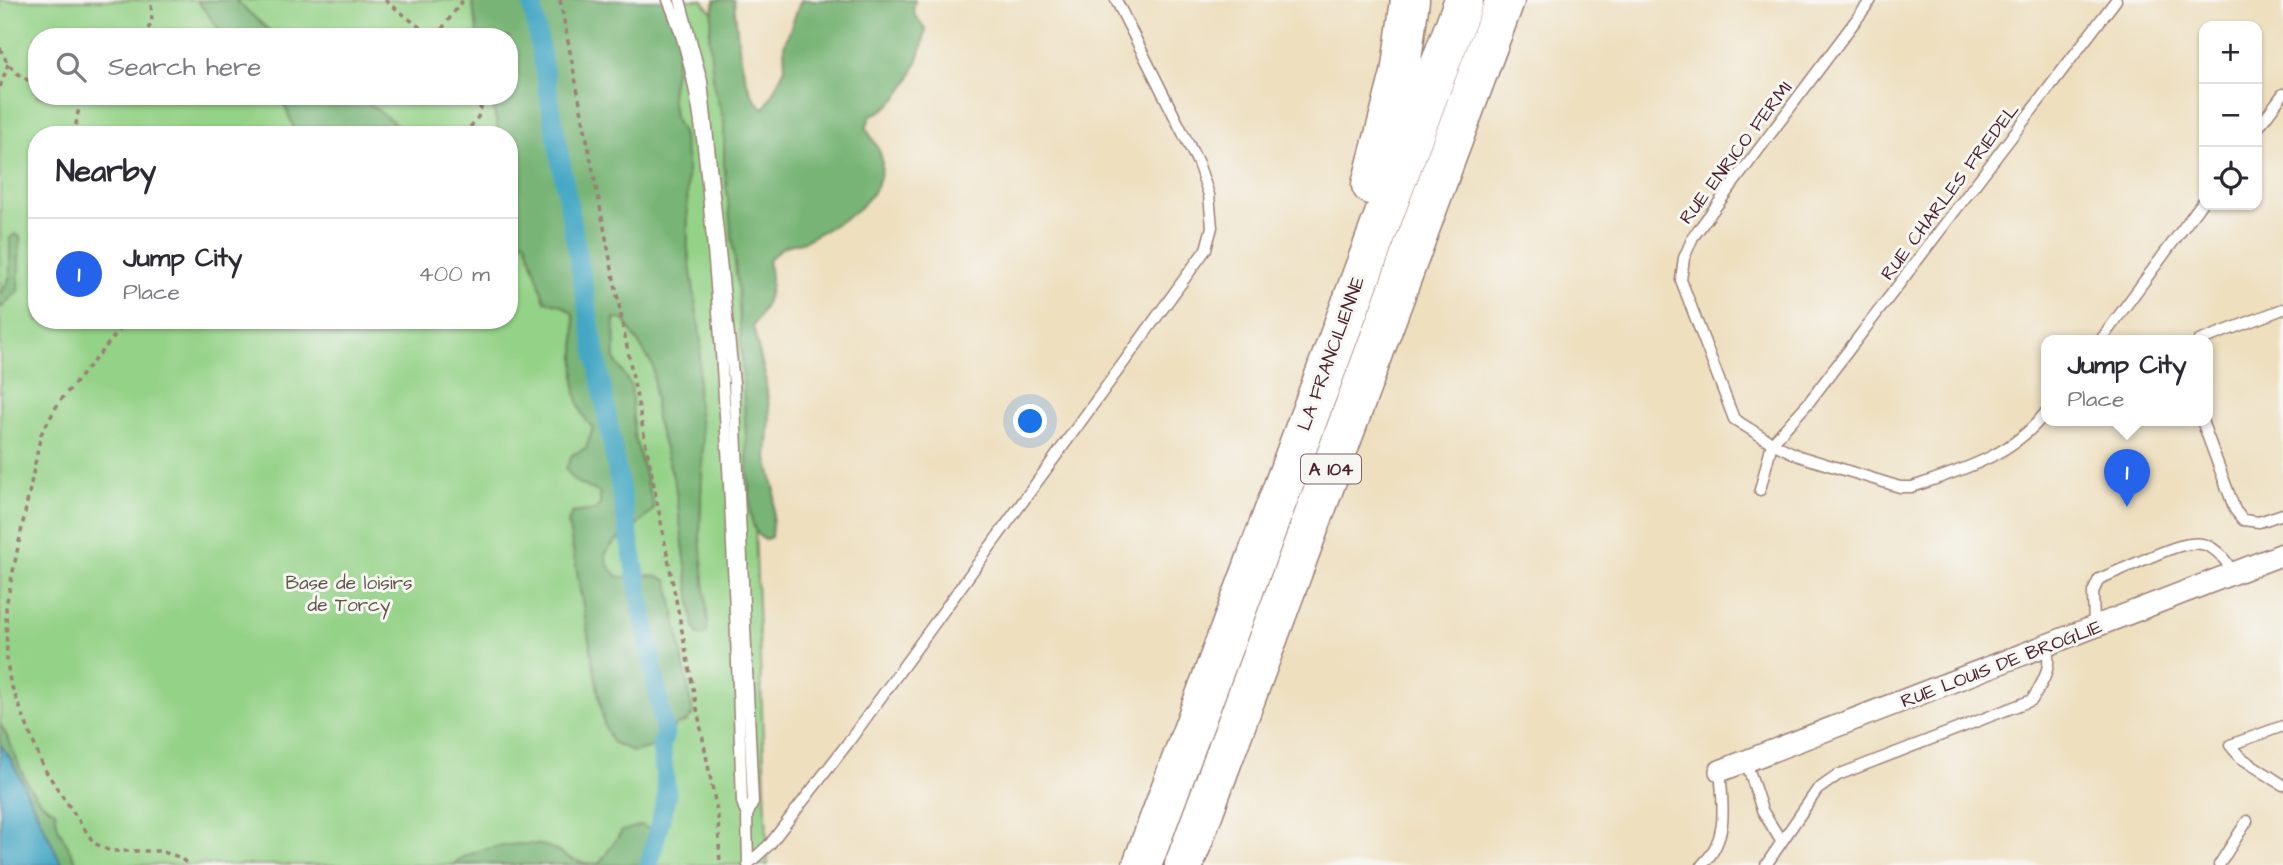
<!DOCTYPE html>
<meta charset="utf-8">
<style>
:root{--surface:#fff;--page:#f2f2f3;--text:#2b2b33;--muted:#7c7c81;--line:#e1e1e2;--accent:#2563eb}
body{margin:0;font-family:"Architects Daughter",sans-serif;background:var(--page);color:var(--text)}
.controls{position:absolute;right:21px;top:21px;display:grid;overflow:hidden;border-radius:14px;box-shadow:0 2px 5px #0004}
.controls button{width:63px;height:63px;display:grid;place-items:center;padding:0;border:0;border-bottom:2px solid var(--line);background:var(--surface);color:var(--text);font:35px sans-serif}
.you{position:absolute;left:1031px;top:422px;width:24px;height:24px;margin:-18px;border:5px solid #fff;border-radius:50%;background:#1a73e8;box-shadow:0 0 0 10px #1a73e833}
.badge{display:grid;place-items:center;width:46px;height:46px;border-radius:50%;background:var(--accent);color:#fff;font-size:23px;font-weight:700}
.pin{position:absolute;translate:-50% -58px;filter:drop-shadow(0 2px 4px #0008)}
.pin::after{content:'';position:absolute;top:37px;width:24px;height:21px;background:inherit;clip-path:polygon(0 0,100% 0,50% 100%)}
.popup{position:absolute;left:2041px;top:335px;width:172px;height:91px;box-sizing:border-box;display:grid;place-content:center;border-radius:14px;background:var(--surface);filter:drop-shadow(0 2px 5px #0005);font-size:23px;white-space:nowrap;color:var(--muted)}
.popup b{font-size:26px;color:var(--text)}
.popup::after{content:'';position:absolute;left:50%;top:100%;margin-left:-14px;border:14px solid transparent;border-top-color:var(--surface)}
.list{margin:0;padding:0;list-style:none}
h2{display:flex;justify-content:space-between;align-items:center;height:91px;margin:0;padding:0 28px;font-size:30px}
h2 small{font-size:23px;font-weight:400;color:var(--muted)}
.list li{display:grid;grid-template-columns:46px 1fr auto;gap:21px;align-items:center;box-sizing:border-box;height:112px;padding:0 28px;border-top:2px solid var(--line)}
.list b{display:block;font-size:26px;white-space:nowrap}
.list p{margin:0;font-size:23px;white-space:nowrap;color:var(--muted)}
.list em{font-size:23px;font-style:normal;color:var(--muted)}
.icon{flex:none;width:38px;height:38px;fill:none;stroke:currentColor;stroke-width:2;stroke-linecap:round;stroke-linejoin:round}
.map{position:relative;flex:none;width:2283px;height:865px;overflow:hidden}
.search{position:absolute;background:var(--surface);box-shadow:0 2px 5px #0004;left:28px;top:28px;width:490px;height:77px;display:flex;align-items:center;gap:18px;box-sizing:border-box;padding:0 24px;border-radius:28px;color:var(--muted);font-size:26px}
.panel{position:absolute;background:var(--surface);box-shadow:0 2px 5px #0004;left:28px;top:126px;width:490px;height:203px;border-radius:28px}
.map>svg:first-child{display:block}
.green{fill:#94d287;stroke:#6f7859;stroke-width:2;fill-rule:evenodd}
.forest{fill:#77b474;stroke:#606a50;stroke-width:2}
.water{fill:#44a7c4;stroke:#476378;stroke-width:2}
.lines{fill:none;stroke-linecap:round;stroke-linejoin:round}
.canal{stroke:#44a7c4;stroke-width:19}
.service-casing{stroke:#9c7f75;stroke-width:13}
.minor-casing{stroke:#9c7f75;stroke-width:24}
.motorway-casing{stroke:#9c7f75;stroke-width:41}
.path{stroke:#9c7f75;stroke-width:3.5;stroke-dasharray:5 5;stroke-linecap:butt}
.service{stroke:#fff;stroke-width:10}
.minor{stroke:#fff;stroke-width:21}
.motorway{stroke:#fff;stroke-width:38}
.labels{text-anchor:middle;stroke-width:6;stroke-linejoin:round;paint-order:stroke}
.shield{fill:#f6f6f2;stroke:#7e6067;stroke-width:2}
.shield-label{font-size:18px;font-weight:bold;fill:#4a1f2b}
.street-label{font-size:19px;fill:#4a1f2b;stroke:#f6f6f2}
.park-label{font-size:19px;fill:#605547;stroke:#f6f6f2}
</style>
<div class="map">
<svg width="2283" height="865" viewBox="0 0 2283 865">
<rect width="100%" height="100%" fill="#f6f6f2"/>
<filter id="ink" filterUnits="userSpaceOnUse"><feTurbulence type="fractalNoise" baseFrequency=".0143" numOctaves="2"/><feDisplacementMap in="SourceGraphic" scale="14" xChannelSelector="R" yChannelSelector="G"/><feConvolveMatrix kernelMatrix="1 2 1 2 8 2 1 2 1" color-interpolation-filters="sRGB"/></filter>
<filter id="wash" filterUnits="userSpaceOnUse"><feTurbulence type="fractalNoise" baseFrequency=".00686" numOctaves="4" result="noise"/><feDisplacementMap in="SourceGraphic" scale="28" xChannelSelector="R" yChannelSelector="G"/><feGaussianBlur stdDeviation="1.57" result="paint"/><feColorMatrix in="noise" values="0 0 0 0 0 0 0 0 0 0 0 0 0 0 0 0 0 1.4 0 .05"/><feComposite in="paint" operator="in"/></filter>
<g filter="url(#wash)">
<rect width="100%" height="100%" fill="#eedfbf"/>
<path class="green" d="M 0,0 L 702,0 L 717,18 L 751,424 L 768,865 L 0,865 ZM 37,37 L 509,37 L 509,96 L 37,96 ZM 37,135 L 509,135 L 509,320 L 37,320 Z"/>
<path class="forest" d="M 197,0 L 235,0 L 277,37 L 225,37 Z
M 472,0 L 668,0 L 681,33 L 671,94 L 674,117 L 682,133 L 687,162 L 688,250 L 701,341 L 697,398 L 703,441 L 700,537 L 708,623 L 705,635 L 698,635 L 694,626 L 675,484 L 656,418 L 653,366 L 624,320 L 614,318 L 615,360 L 631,386 L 634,434 L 654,508 C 641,528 615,535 605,555 L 609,567 L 619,577 C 635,578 655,571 668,581 L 693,714 L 686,722 L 675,725 L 667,743 L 634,752 L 612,742 L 604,724 L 568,522 L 572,513 L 595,510 L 600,505 L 600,493 L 576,482 L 566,469 L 572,455 L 586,448 L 593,428 C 563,399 581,352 573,314 L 562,305 L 545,301 L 526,242 L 509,235 L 509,135 L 499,135 L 491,96 L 509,96 L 509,37 L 478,37 Z
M 715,0 L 734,0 C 736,23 741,100 765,108 L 785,68 L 784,46 L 801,0 L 915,0 L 913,12 L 926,30 C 919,63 905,104 871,115 L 866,128 C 872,139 882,150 882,163 C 881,200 847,219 819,233 C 814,235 809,239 805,241 C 784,247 784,243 768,261 C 776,286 767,306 753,326 L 765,376 L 770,417 L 767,458 L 775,491 L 771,537 L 765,540 C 755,536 752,522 750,511 L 738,290 L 724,164 L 724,122 L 714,87 L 709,35 Z
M 273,96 L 359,96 L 410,135 L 297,135 L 284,104 Z
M 15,234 L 20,237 L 18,291 L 0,309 L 0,297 L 10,276 L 10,238 Z
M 0,724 C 19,752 21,795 55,811 L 58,828 L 78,865 L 62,865 L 12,761 L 0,744 Z
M 642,825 L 656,833 L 649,865 L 453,865 C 467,848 527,839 548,847 C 570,856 572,864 599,864 L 622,831 Z"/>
<path class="water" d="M 0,744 L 12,761 L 62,865 L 0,865 Z"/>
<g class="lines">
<path class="canal" d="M 532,4 L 665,734 L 661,746 L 667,794 L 649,865"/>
</g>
</g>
<g filter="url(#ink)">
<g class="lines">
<defs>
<path id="service" d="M 668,0 C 702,77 706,178 714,261 C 729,441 736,622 742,802 L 747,816
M 680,0 L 702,81 L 734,383 L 753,802 L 747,816 L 748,865
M 1871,0 L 1693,237 L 1684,258 L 1681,280 L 1734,419 L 1772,443 L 1799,456 L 1900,487 L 1912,487 C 1962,470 2014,455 2046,412
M 2257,129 L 2283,94
M 2100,341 L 2204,200
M 2199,341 L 2283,309
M 2202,421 L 2235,510 L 2243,520 L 2259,522 L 2283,514
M 1760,490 L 1772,443 L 1809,402 L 2116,0
M 2094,627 L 2093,592 L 2099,579 C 2118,571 2136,563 2155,555 C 2192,540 2212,534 2233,573
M 2283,726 L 2230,745 L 2240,757 L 2283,785
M 1746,761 L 1762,810 L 1781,841
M 748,864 L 770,844 L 847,744 L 1206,249 L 1212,227 L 1209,195 L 1198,163 L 1116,0
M 1702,865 C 1729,839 1723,806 1720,771
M 1766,865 L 1817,790 L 1838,775 L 2032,700 C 2043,682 2053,667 2046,646
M 2219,865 L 2247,821"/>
<path id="minor" d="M 1720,771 L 2283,554"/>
<path id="motorway" d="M 1371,185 L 1400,74 L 1410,0
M 1142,865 L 1464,0
M 1184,865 L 1505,0"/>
</defs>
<use href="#service" class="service-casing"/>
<use href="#minor" class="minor-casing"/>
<use href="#motorway" class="motorway-casing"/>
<path class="path" d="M 385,0 L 432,37
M 560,0 L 718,817 L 720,865
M 142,37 L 152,23 L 151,0
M 436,37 L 463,0
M 0,48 C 7,66 18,77 37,84
M 0,87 L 8,64
M 70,96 L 78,99
M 74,135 L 81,96
M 464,135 L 478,117 L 481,108 L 470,96
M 128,320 L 59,402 L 41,434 L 6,606 L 7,661 L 10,682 L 43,767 L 94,843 L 110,851 L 160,851 L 179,857 L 189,865"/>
<use href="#service" class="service"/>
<use href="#minor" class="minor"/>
<use href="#motorway" class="motorway"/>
</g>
</g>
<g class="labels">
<rect class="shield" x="1301" y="454.5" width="60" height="29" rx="5"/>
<g class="shield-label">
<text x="1331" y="475">A 104</text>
</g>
<g class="street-label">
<text transform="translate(1735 152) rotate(-53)" y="7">RUE ENRICO FERMI</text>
<text transform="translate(1949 191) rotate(-53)" y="7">RUE CHARLES FRIEDEL</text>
<text transform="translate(1330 353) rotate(-70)" y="7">LA FRANCILIENNE</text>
<text transform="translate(2001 663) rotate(-21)" y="7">RUE LOUIS DE BROGLIE</text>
</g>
<g class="park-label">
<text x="349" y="589">Base de loisirs<tspan x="349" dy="22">de Torcy</tspan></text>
</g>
</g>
</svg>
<div class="controls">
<button>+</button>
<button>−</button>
<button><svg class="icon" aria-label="locate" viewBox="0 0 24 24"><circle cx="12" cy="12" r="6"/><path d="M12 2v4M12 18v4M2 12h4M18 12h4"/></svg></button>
</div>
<div class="you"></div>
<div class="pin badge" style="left:2127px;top:507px">1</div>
<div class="popup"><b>Jump City</b>Place</div>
<div class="search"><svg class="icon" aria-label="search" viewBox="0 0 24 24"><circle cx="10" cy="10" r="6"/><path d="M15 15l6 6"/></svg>Search here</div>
<section class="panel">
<h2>Nearby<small></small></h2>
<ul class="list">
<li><span class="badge">1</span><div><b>Jump City</b><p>Place</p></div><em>400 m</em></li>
</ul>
</section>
</div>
